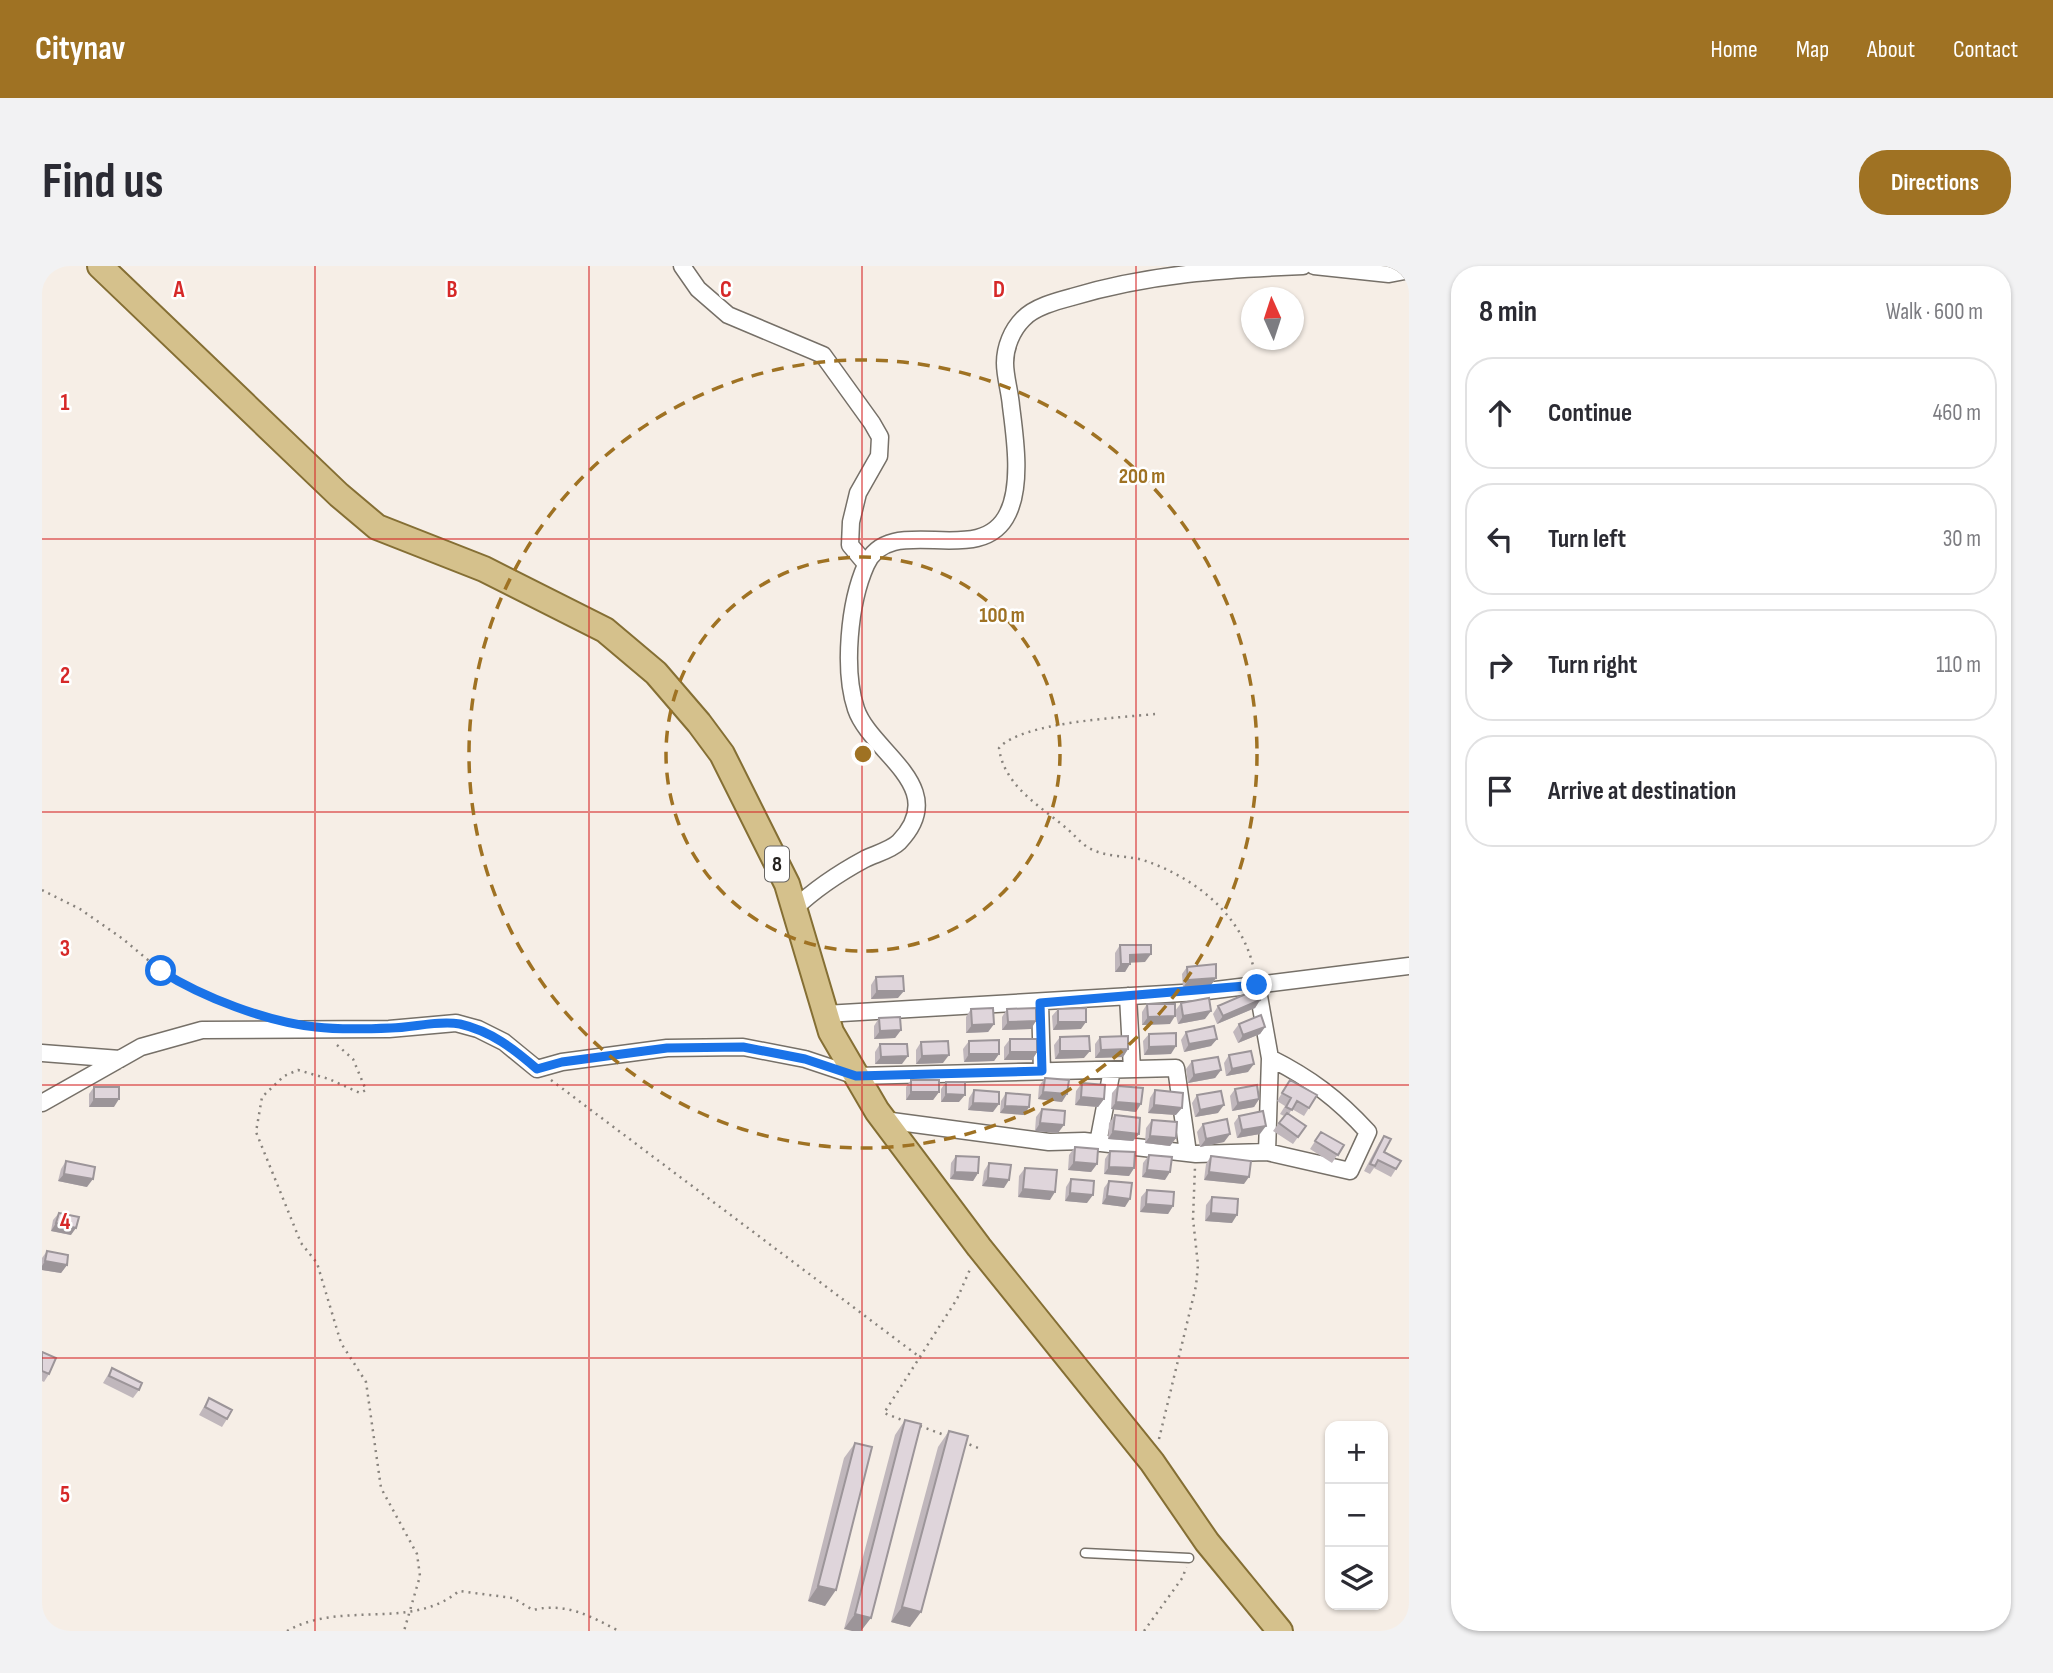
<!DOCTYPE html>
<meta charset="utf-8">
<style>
:root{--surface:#fff;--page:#f2f2f3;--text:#2b2b33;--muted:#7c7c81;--line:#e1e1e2;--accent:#9f7223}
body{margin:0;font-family:"Sofia Sans Condensed",sans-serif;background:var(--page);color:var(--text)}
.controls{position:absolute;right:21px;bottom:21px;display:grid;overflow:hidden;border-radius:14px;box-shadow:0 2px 5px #0004}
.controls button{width:63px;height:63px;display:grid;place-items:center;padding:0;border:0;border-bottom:2px solid var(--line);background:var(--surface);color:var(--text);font:35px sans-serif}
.compass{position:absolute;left:1199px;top:21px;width:63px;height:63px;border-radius:50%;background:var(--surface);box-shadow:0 2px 5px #0004;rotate:357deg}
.stop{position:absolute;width:21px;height:21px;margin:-16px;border:5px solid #1a73e8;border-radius:50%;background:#fff}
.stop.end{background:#1a73e8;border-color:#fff;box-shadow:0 2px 7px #0008}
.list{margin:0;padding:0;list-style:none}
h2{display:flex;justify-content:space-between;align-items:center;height:91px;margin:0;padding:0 28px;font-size:30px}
h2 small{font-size:23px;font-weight:400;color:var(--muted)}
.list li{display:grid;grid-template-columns:46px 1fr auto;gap:21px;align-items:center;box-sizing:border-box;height:112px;margin:0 14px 14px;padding:0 14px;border:2px solid var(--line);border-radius:28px}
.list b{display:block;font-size:26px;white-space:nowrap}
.list em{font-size:23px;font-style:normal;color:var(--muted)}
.icon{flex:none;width:38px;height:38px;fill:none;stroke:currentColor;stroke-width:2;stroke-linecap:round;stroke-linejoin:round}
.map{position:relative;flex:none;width:1367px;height:1365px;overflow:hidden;border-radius:28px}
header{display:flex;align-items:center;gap:42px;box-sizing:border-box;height:98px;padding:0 35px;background:var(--accent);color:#fff}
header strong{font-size:33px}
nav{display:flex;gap:38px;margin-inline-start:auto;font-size:24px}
.intro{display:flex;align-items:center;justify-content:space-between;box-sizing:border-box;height:168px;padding:0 42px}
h1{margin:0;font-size:49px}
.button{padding:18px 32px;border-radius:28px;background:var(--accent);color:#fff;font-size:24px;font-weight:700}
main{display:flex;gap:42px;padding:0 42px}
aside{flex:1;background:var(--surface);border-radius:28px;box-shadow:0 2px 5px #0004}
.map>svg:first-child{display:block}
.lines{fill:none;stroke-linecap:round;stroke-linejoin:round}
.lane-casing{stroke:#767068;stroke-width:11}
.street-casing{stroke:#767068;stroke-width:19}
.primary-casing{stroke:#856f34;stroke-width:28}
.path{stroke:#88837d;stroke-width:2.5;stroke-dasharray:2 5;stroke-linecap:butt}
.lane{stroke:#fff;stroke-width:8}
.street{stroke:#fff;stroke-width:16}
.primary{stroke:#d5c18c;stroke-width:24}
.wall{fill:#c0b7bc}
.shaded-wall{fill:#9c9599}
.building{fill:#dfd5db;stroke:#9c9599;stroke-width:2}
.route{stroke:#1a73e8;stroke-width:9}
.grid{fill:none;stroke:#d62828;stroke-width:2;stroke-opacity:0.55}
.ring{fill:none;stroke:#9f7223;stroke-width:3.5;stroke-dasharray:12 9}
.labels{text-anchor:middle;stroke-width:5;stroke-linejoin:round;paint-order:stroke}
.shield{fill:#fff;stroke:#666462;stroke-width:2}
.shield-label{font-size:21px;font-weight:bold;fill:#25221f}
.grid-label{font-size:23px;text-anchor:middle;font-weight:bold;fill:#d62828;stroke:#fff;stroke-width:5;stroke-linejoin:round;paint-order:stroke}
.centre{fill:#9f7223;stroke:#fff;stroke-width:3.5}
.ring-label{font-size:21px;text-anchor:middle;font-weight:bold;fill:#9f7223;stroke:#fff;stroke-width:5;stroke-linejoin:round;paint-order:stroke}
</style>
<header>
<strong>Citynav</strong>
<nav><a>Home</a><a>Map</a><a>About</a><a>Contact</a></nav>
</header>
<div class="intro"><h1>Find us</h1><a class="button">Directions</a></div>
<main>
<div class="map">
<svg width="1367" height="1365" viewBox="0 0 1367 1365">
<rect width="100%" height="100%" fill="#f6eee6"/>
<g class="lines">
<defs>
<path id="lane" d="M 1043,1287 L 1147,1292"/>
<path id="street" d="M 640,0 L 656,23 L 686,49 L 781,89 L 830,157 L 838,171 L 837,190 L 816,227 L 809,256 L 808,279 L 824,298
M 1272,0 L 1347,8 L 1367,4
M 752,643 C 773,623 797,607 823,593 C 833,588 849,584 857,576 C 910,521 829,487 814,443 C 801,404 807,337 824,299 C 848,244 939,305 966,247 C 980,218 973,171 969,140 C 968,126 963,111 963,97 C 963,81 970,64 981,53 C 992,41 1015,35 1030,31 C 1106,8 1183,3 1261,0
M 1215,719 L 1228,792 L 1225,886
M 1086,730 L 1090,803
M 998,737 L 1000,805
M 783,748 L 1157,726 L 1367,700
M 0,787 L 78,793
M 0,837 L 99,781 L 160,764 L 347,763 L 414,757 L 436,763 L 462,776 L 495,803 L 520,796 L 625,782 L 701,781 L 763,793 L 814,810 L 1134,802 L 1146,887
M 842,854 L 1007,876 L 1042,875 L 1154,888 L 1225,886 L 1308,905 L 1326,866 C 1296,833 1268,812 1228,792
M 1056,877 L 1070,804"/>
<path id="primary" d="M 58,0 L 297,229 L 335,261 L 442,303 L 563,364 L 614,407 L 657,457 L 680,488 L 745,618 L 789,766 L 835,845 L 937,981 L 1110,1196 L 1165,1276 L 1238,1365"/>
</defs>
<use href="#lane" class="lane-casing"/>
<use href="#street" class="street-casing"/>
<use href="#primary" class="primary-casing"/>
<path class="path" d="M 1113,448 C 1076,452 980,456 957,482 C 962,519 995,538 1023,561 C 1031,567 1038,577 1047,582 C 1064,592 1087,589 1104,595 C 1155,613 1201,650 1212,704
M 0,624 L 38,643 L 81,673 L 119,705 L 149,724 L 222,748
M 295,779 L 311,793 L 324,824 L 318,827 L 287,813 L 256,804 L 242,810 L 220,831 L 214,866 L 259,977 L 275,997 L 299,1077 L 324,1116 L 339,1222 L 375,1288 L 378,1310 L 362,1365
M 509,814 L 879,1092
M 865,1156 L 842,1147 L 915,1033 L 929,1001
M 878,1160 L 905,1170
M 1117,1173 L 1154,1020 L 1156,999 L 1151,953 L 1153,901
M 921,1176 L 939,1183
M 245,1365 C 299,1334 369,1365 417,1325 L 471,1332 L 491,1344 C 524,1336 548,1350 577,1365
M 1102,1365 L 1141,1311 L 1144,1301"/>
<use href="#lane" class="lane"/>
<use href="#street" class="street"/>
<use href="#primary" class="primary"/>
</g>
<path class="wall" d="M 1078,679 L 1103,696 L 1088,696 L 1083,706 L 1073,706 L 1073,687 Z
M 1145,701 L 1174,712 L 1169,719 L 1141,722 L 1140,708 Z
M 834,711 L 856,732 L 829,733 L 829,719 Z
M 1218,734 L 1213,742 L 1175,758 L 1171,748 L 1176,740 Z
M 1139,737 L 1163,753 L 1136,758 L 1133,745 Z
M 1105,738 L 1128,758 L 1100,759 L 1100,746 Z
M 929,743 L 952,758 L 946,766 L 924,767 L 924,751 Z
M 965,743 L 989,763 L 960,764 L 960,751 Z
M 1016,743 L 1039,763 L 1011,764 L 1010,750 Z
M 837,752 L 859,764 L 853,772 L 832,773 L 832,760 Z
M 1197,758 L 1223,761 L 1218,768 L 1196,777 L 1191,766 Z
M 1144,766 L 1175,773 L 1169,780 L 1142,786 L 1139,774 Z
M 1107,768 L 1129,788 L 1102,789 L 1101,775 Z
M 1018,771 L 1042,792 L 1013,793 L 1012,779 Z
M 1058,771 L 1086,783 L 1081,791 L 1053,792 L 1053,778 Z
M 968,773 L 995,786 L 990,794 L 962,794 L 962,781 Z
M 927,775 L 957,788 L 952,795 L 922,796 L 921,783 Z
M 879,776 L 901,797 L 874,798 L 874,784 Z
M 838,778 L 860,798 L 833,798 L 833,786 Z
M 1187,789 L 1206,806 L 1184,810 L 1182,797 Z
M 1150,795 L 1179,804 L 1173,812 L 1146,817 L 1144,803 Z
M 1003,812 L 1020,836 L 996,833 L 997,820 Z
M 869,814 L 897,826 L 891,834 L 864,834 L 864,821 Z
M 1248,814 L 1267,842 L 1262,850 L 1250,843 L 1247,848 L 1264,860 L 1251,878 L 1231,865 L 1242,850 L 1238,848 L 1243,840 L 1235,835 Z
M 904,816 L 917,836 L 899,836 L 899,823 Z
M 1040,817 L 1062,833 L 1056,841 L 1033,839 L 1034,825 Z
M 1076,820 L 1094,846 L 1069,843 L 1070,827 Z
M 52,821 L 72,841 L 47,841 L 47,828 Z
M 1193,823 L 1217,833 L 1212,841 L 1190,845 L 1188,830 Z
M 932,824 L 951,846 L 926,844 L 927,832 Z
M 1113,824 L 1134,849 L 1106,847 L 1108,832 Z
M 964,827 L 987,841 L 982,849 L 958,847 L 959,835 Z
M 1155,829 L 1176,847 L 1153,851 L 1150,837 Z
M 1000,843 L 1016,867 L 993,865 L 994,851 Z
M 1073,849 L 1097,868 L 1091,875 L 1066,873 L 1067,857 Z
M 1197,850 L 1218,868 L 1195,872 L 1192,857 Z
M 1110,854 L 1134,872 L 1128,880 L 1103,877 L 1104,862 Z
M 1161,858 L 1188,868 L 1182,876 L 1158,881 L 1155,866 Z
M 1279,866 L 1302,879 L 1290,897 L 1268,883 Z
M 1342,870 L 1342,886 L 1354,903 L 1349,911 L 1332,902 L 1328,908 L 1322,905 L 1337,877 Z
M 1033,881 L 1055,898 L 1049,906 L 1026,904 L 1027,889 Z
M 1068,885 L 1092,902 L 1087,910 L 1062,908 L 1063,893 Z
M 1107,889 L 1123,914 L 1100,911 L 1101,897 Z
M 914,890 L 936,907 L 931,915 L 908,913 L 909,897 Z
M 1169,890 L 1202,918 L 1162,914 L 1164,898 Z
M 24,895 L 45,921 L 16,915 L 19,903 Z
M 947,897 L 962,922 L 940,920 L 942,905 Z
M 983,902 L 1008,934 L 976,931 L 977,910 Z
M 1029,913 L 1045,937 L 1023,935 L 1024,921 Z
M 1067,915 L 1083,941 L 1060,938 L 1062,922 Z
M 1105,924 L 1131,940 L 1126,948 L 1098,946 L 1099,931 Z
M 1170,931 L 1190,957 L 1163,955 L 1164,939 Z
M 17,947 L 29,969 L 9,965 L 11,954 Z
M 5,985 L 25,999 L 19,1007 L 0,1004 L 0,992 Z
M 0,1086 L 7,1108 L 2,1116 L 0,1115 Z
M 70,1102 L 97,1124 L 91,1132 L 61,1117 Z
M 167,1132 L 185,1153 L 180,1161 L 157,1149 Z
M 863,1154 L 829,1352 L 802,1363 L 853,1169 Z
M 907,1165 L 868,1361 L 849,1356 L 896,1181 Z
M 813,1177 L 783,1340 L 766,1335 L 802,1192 Z"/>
<path class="shaded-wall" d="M 1109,688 L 1103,696 L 1083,697 L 1088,689 Z
M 1079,698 L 1088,698 L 1083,706 L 1073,706 Z
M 1174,712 L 1169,719 L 1141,722 L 1146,714 Z
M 835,725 L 862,725 L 856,732 L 829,733 Z
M 1218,734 L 1213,742 L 1175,758 L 1181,750 Z
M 1169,745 L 1163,753 L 1136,758 L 1141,750 Z
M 1133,750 L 1128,758 L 1100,759 L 1106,751 Z
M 994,755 L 989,763 L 960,764 L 966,756 Z
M 1016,756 L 1044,756 L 1039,763 L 1011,764 Z
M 952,758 L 946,766 L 924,767 L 930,759 Z
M 1223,761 L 1218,768 L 1196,777 L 1201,769 Z
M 859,764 L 853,772 L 832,773 L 838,765 Z
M 1175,773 L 1169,780 L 1142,786 L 1147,778 Z
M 1134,780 L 1129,788 L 1102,789 L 1107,781 Z
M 1086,783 L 1081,791 L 1053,792 L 1059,784 Z
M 1018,785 L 1048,785 L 1042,792 L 1013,793 Z
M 968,786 L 995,786 L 990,794 L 962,794 Z
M 927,788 L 957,788 L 952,795 L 922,796 Z
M 907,789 L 901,797 L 874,798 L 880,790 Z
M 866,790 L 860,798 L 833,798 L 839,791 Z
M 1212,798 L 1206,806 L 1184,810 L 1190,803 Z
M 1179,804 L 1173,812 L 1146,817 L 1152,809 Z
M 869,826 L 897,826 L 891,834 L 864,834 Z
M 1001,826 L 1025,828 L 1020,836 L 996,833 Z
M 904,828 L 923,829 L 917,836 L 899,836 Z
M 1039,831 L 1062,833 L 1056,841 L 1033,839 Z
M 52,833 L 77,833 L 72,841 L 47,841 Z
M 1217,833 L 1212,841 L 1190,845 L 1196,837 Z
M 1074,836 L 1099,838 L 1094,846 L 1069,843 Z
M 931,837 L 957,838 L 951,846 L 926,844 Z
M 1112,839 L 1140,842 L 1134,849 L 1106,847 Z
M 1182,839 L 1176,847 L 1153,851 L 1158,844 Z
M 963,840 L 987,841 L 982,849 L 958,847 Z
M 998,857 L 1022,859 L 1016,867 L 993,865 Z
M 1224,860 L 1218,868 L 1195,872 L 1200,864 Z
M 1071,865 L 1097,868 L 1091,875 L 1066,873 Z
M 1188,868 L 1182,876 L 1158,881 L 1164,873 Z
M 1108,870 L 1134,872 L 1128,880 L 1103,877 Z
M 1032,896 L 1055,898 L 1049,906 L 1026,904 Z
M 1067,901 L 1092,902 L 1087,910 L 1062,908 Z
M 1105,904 L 1128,906 L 1123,914 L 1100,911 Z
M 913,906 L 936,907 L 931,915 L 908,913 Z
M 1167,906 L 1207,911 L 1202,918 L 1162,914 Z
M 22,908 L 51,913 L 45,921 L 16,915 Z
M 946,912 L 967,914 L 962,922 L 940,920 Z
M 981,923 L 1013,926 L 1008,934 L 976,931 Z
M 1028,927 L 1051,929 L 1045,937 L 1023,935 Z
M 1065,930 L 1088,933 L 1083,941 L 1060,938 Z
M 1104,938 L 1131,940 L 1126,948 L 1098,946 Z
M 1169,947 L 1195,949 L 1190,957 L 1163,955 Z
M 14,957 L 34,962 L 29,969 L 9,965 Z
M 3,995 L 25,999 L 19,1007 L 0,1004 L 0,1000 Z
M 776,1320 L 794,1324 L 783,1340 L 766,1335 Z
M 860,1341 L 879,1346 L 868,1361 L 849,1356 Z
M 813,1348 L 829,1352 L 819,1365 L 810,1365 L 802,1363 Z"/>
<path class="building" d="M 1078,679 L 1109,679 L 1109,688 L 1088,689 L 1088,698 L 1079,698 Z
M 1174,698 L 1174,712 L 1146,714 L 1145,701 Z
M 861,710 L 862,725 L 835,725 L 834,711 Z
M 1213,724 L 1218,734 L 1181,750 L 1176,740 Z
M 1167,732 L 1169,745 L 1141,750 L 1139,737 Z
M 1105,738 L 1133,738 L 1133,750 L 1106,751 Z
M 951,742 L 952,758 L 930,759 L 929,743 Z
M 994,742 L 994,755 L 966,756 L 965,743 Z
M 1044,742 L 1044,756 L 1016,756 L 1016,743 Z
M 1219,749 L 1223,761 L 1201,769 L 1197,758 Z
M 858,751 L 859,764 L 838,765 L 837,752 Z
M 1172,760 L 1175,773 L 1147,778 L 1144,766 Z
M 1134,767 L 1134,780 L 1107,781 L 1107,768 Z
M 1047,770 L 1048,785 L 1018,785 L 1018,771 Z
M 1086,770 L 1086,783 L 1059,784 L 1058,771 Z
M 968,773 L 995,773 L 995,786 L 968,786 Z
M 957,774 L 957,788 L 927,788 L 927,775 Z
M 906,775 L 907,789 L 880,790 L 879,776 Z
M 838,778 L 865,778 L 866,790 L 839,791 Z
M 1209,785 L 1212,798 L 1190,803 L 1187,789 Z
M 1176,791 L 1179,804 L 1152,809 L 1150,795 Z
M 1003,812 L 1027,814 L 1025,828 L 1001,826 Z
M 869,814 L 897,814 L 897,826 L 869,826 Z
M 1248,814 L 1275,829 L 1267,842 L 1255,835 L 1250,844 L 1244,841 L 1249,832 L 1240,827 Z
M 904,816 L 923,816 L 923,829 L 904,828 Z
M 1040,817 L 1063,819 L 1062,833 L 1039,831 Z
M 1215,819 L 1217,833 L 1196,837 L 1193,823 Z
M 1076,820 L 1101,822 L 1099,838 L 1074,836 Z
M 52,821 L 77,821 L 77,833 L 52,833 Z
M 932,824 L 957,826 L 957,838 L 931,837 Z
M 1113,824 L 1141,827 L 1140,842 L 1112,839 Z
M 1179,825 L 1182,839 L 1158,844 L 1155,829 Z
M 964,827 L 988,829 L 987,841 L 963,840 Z
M 1000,843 L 1023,845 L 1022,859 L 998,857 Z
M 1221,845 L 1224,860 L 1200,864 L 1197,850 Z
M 1245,847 L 1264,860 L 1256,871 L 1237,857 Z
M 1073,849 L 1098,852 L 1097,868 L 1071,865 Z
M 1185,853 L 1188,868 L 1164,873 L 1161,858 Z
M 1110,854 L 1135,856 L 1134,872 L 1108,870 Z
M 1279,866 L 1302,879 L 1296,889 L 1273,875 Z
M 1342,870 L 1349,873 L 1342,886 L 1359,895 L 1354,903 L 1336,894 L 1333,900 L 1328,898 Z
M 1033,881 L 1056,883 L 1055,898 L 1032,896 Z
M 1068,885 L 1093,886 L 1092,902 L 1067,901 Z
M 1107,889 L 1130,891 L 1128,906 L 1105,904 Z
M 914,890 L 937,891 L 936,907 L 913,906 Z
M 1169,890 L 1209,895 L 1207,911 L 1167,906 Z
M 24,895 L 53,901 L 51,913 L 22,908 Z
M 947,897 L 969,899 L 967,914 L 946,912 Z
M 983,902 L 1015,904 L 1013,926 L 981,923 Z
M 1029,913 L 1052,915 L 1051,929 L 1028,927 Z
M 1067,915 L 1090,917 L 1088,933 L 1065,930 Z
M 1105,924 L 1132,926 L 1131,940 L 1104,938 Z
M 1170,931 L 1196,933 L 1195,949 L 1169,947 Z
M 17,947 L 37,951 L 34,962 L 14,957 Z
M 5,985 L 26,989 L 25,999 L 3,995 Z
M 0,1086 L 14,1092 L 7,1108 L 0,1105 Z
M 70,1102 L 100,1117 L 97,1124 L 67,1110 Z
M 167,1132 L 190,1144 L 185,1153 L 163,1141 Z
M 863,1154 L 879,1158 L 829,1352 L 813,1348 Z
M 907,1165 L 926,1170 L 879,1346 L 860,1341 Z
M 813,1177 L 830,1181 L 794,1324 L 776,1320 Z"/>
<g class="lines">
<path class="route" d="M 119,705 C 160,731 225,756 274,761 C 297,764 325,763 349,762 C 370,762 396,754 418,758 C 449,765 472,783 495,803 L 520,796 L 625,782 L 701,781 L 763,793 L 814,810 L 1000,805 L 998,737 L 1215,719"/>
</g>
<path class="grid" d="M 273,0 L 273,1365M 547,0 L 547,1365M 820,0 L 820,1365M 1094,0 L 1094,1365M 0,273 L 1367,273M 0,546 L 1367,546M 0,819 L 1367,819M 0,1092 L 1367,1092"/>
<g class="ring">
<circle cx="821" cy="488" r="197"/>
<circle cx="821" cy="488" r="394"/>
</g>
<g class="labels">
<rect class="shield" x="723" y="580.5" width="24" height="35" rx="5"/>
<g class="shield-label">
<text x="735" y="605">8</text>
</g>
</g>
<g class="grid-label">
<text x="137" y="31">A</text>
<text x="410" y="31">B</text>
<text x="684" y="31">C</text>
<text x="957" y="31">D</text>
<text x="23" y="144">1</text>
<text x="23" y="417">2</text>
<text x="23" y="690">3</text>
<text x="23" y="963">4</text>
<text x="23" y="1236">5</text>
</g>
<circle cx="821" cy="488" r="10" class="centre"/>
<g class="ring-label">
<text x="1100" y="217">200 m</text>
<text x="960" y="356">100 m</text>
</g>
</svg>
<div class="controls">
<button>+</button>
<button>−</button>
<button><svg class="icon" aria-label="layers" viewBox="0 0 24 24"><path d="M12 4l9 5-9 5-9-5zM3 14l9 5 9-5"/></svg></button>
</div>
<svg class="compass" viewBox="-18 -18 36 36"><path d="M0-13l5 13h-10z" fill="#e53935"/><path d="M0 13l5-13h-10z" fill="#7c7c81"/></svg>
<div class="stop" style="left:119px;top:705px"></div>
<div class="stop end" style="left:1215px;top:719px"></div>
</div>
<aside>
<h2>8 min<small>Walk · 600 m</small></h2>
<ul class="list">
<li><svg class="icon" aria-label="ahead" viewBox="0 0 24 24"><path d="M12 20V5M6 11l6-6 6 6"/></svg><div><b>Continue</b></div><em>460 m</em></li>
<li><svg class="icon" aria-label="left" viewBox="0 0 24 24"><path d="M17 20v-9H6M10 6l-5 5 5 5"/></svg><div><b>Turn left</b></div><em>30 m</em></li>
<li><svg class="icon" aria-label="right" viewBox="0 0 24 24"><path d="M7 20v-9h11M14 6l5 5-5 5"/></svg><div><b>Turn right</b></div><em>110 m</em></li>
<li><svg class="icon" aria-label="arrive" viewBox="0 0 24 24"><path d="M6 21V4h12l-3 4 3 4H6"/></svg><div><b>Arrive at destination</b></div></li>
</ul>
</aside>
</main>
